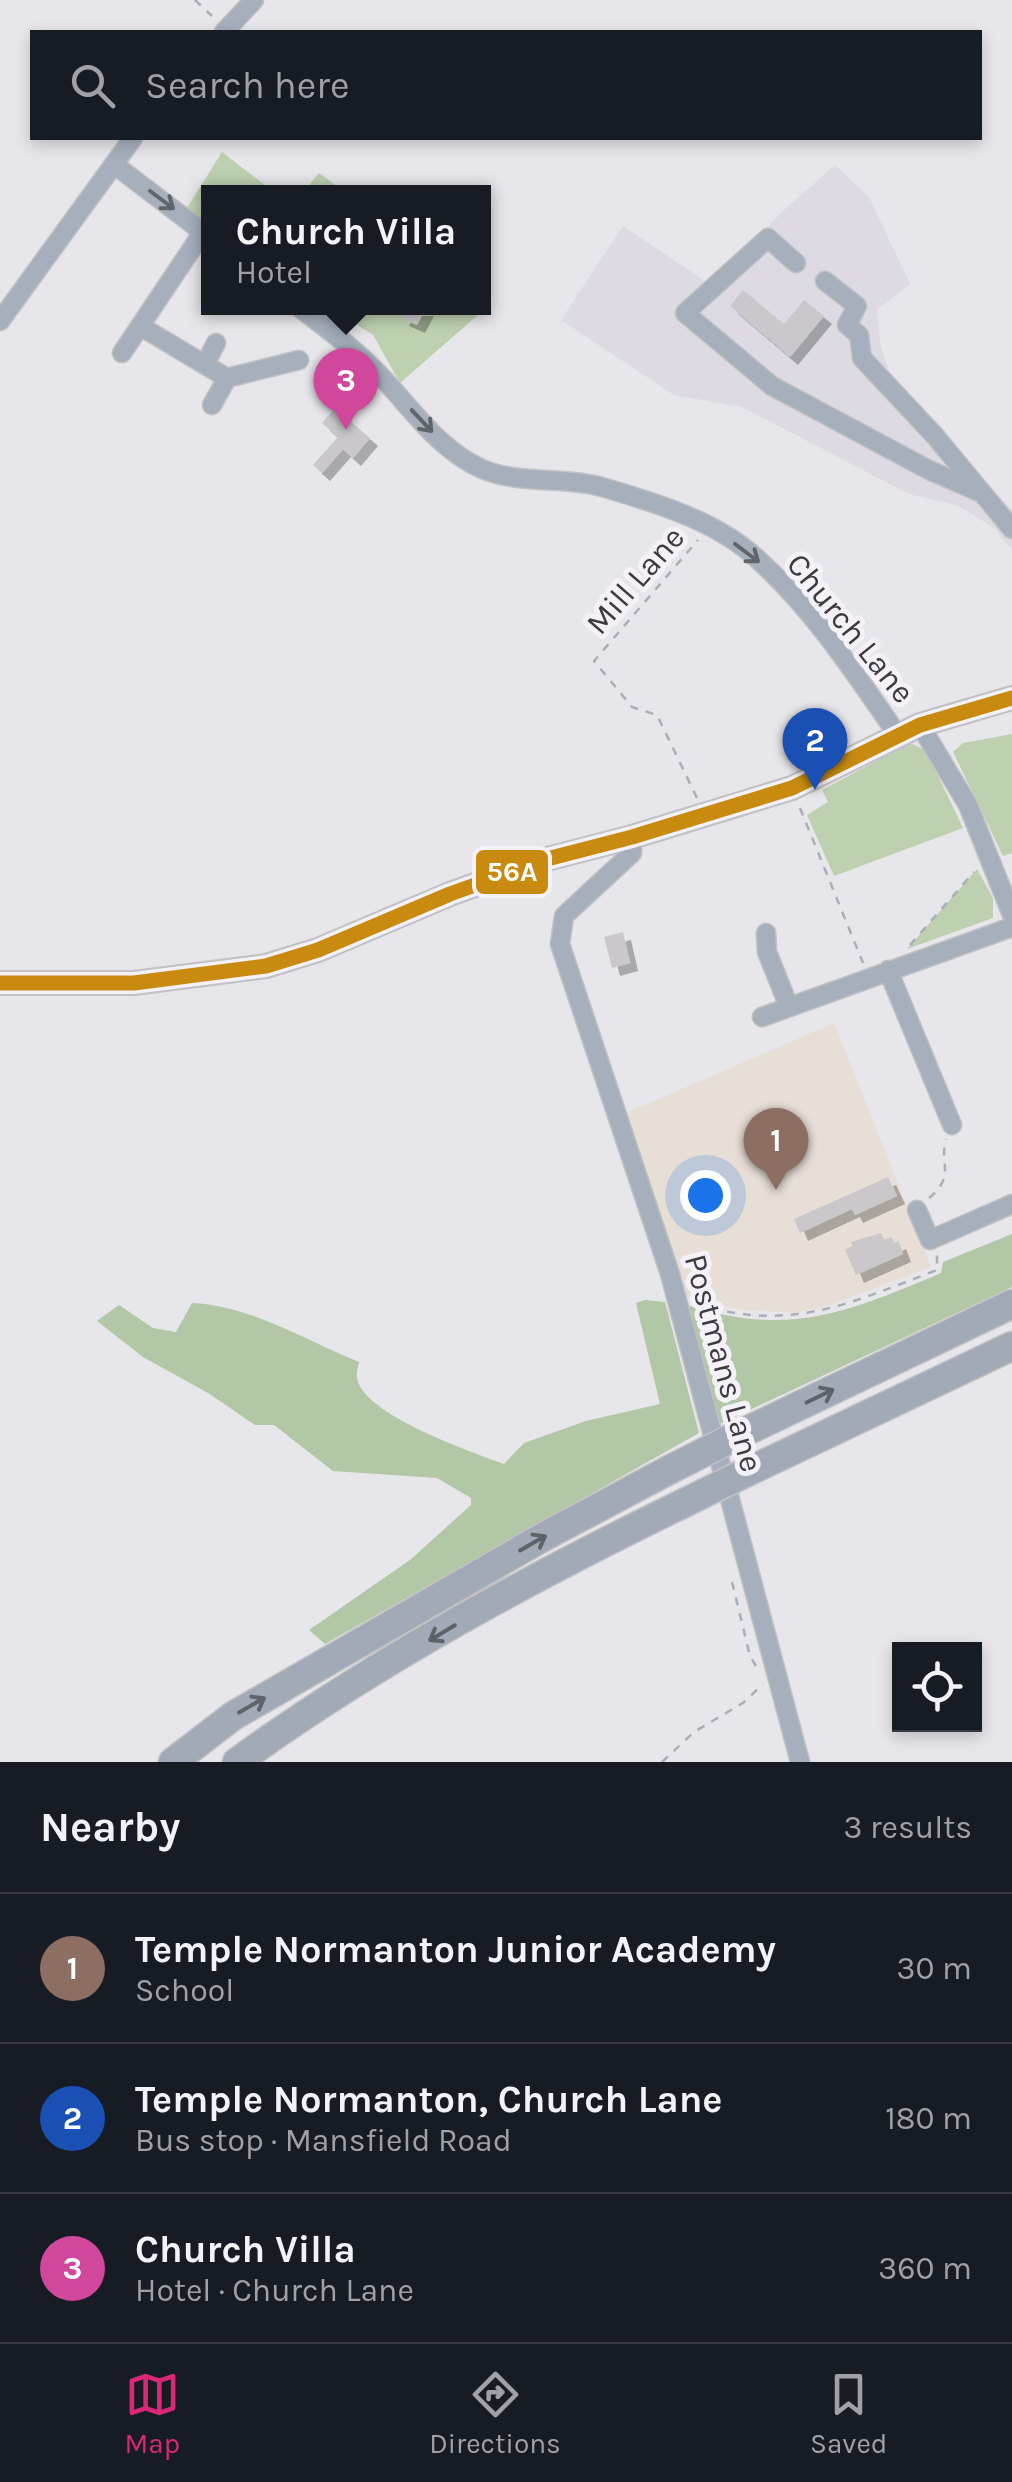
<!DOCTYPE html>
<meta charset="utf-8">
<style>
:root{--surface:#171b24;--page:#20242c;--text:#f1f3f6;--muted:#9ea1a6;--line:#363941;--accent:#db2777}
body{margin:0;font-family:Karla,sans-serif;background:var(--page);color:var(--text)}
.controls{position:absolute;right:30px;bottom:30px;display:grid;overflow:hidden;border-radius:0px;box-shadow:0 5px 15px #0003}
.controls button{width:90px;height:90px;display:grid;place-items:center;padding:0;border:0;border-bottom:2px solid var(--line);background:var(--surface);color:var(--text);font:50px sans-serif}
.you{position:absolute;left:705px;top:1195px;width:35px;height:35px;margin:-25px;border:8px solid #fff;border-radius:50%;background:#1a73e8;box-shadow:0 0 0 15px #1a73e833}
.badge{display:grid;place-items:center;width:65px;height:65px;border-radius:50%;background:var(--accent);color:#fff;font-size:32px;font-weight:700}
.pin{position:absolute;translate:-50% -82px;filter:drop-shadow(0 2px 5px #0008)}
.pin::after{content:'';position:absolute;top:52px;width:35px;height:30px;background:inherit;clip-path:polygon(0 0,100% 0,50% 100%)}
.popup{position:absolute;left:201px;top:185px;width:290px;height:130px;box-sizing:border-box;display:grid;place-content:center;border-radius:0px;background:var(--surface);filter:drop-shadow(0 2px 8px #0005);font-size:32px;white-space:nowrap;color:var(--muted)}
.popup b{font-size:38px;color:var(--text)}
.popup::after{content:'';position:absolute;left:50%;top:100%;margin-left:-20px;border:20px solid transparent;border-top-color:var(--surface)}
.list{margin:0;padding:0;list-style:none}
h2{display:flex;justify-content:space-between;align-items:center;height:130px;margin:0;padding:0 40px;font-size:42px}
h2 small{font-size:32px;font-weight:400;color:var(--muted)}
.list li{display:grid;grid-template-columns:65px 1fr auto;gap:30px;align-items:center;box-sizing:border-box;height:150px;padding:0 40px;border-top:2px solid var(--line)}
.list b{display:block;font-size:38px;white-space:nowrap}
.list p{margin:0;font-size:32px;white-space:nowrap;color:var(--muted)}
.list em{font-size:32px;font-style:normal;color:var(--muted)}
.icon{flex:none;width:55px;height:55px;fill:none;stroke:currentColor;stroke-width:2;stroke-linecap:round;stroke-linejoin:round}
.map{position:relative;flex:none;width:1012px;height:1762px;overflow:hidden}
.search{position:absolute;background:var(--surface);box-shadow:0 5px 15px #0003;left:30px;right:30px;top:30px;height:110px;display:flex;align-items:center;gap:25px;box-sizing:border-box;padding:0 35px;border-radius:0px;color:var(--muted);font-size:38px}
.sheet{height:580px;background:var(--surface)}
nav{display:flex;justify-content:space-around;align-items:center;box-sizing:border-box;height:140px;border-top:2px solid var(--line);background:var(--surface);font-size:28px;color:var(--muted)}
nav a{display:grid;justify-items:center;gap:5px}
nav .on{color:var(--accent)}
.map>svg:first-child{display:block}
.built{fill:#dddae4}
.education{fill:#e7dfd6}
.green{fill:#bdd1b1}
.forest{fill:#b2c7a5}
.building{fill:#cac8ca;filter:url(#shadow)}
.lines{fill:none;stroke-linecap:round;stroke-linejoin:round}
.minor-casing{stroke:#c2c1c4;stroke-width:21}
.major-casing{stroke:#c2c1c4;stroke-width:26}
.highway-casing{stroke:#c2c1c4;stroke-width:31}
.path{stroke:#a9afb7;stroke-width:2.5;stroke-dasharray:8 8;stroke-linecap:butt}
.minor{stroke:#a6b0bd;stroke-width:18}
.major{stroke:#9ca7b6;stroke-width:22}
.highway{stroke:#a2aab8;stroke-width:28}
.highway-bridge-casing{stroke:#c2c1c4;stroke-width:31;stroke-linecap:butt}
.highway-bridge{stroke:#a2aab8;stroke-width:28}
.bus-1-casing{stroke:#f4f1f9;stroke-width:22}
.bus-1{stroke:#c88b10;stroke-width:15}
.oneway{stroke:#62646b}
.oneway2{stroke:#606269}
.labels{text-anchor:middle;stroke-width:10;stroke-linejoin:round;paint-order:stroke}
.street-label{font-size:32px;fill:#3d3b3f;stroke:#f4f1f9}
.line-badge{stroke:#f4f1f9;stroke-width:4}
.badge-label{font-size:28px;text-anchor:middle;font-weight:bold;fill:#fff}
</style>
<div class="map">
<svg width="1012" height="1762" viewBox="0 0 1012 1762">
<defs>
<filter id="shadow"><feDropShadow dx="8" dy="8" stdDeviation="0" flood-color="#0004"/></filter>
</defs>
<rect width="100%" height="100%" fill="#e7e6ea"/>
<path class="built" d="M 835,165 L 869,197 L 910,284 L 877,310 L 881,348 L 893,382 L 1012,510 L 1012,550 L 994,528 L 959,506 L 909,494 L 742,407 L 674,395 L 561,320 L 623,226 L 711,285 L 783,211 Z"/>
<path class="education" d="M 834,1023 L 931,1267 L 827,1306 L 797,1313 L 744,1310 L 687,1297 L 626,1113 Z"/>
<path class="green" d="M 222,152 L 274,192 L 208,192 L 208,224 L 187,208 Z
M 319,173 L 345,192 L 303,192 Z
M 331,308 L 472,308 L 479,314 L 400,383 L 373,335 Z
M 1012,734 L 1012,853 L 1003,856 L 953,752 L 963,743 Z
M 910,743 L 923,749 L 930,759 L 963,828 L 834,876 L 807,815 L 828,802 L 822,790 Z
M 977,869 L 993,898 L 993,918 L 907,949 Z"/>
<path class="forest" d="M 1012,1234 L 1012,1287 L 720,1424 L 684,1318 L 687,1305 C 789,1338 848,1312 941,1273 L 943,1262 Z
M 645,1300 L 665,1302 L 699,1433 L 325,1644 L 309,1630 L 410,1560 L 471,1505 L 471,1498 L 437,1478 L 333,1471 L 274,1425 L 255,1425 L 208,1393 L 143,1357 L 97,1321 L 119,1305 L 153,1328 L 176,1332 L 192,1303 C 252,1306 305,1340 359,1362 C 358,1368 356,1373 357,1378 C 363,1415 472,1452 504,1464 L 524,1443 L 586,1421 L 660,1404 L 636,1303 Z"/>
<path class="building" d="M 743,290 L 784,324 L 804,300 L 824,316 L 790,357 L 730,306 Z
M 406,308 L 426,308 L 417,325 L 401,318 Z
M 335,408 L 370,438 L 353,458 L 343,449 L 322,473 L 313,465 L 338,437 L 322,423 Z
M 623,932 L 630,963 L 612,968 L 604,937 Z
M 888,1177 L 897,1196 L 855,1215 L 852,1209 L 800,1233 L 794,1219 Z
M 881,1233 L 884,1240 L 892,1237 L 894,1243 L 898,1241 L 903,1254 L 856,1275 L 845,1250 L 852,1246 L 851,1242 Z"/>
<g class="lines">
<defs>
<path id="minor" d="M 224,32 L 254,0
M 115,165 L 208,236
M 796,263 L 768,238 L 685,313 L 772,386 L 929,470 L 982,493
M 825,281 L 857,306 L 847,325 L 859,335 L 862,358 L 935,436 L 1012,529
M 300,308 C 324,326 349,345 371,366 C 407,401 435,448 482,469 C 520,485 563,476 602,487 C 653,502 714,520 754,556 C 811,606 854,672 897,734
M 0,321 L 133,138
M 140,326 L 227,378 L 212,405
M 122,353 L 203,232
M 205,364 L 216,343
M 227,378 L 299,360
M 920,725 L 968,805 L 1012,915
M 632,837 L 632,853 L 564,916 L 560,944 L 670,1274 L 800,1762
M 766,933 L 767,952 L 789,1007
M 888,970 L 952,1125
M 762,1017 L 1012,927
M 917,1210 L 930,1240 L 1012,1204"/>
<path id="major" d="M 0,983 L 134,983 L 266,966 L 318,950 L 450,894 L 547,859 L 632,837 L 792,788 L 920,725 L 1012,698"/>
<path id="highway" d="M 732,1438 L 1012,1304
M 745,1473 L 1012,1346
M 173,1762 L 233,1716 L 543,1537 L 669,1470
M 237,1762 C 375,1662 528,1579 682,1504"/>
</defs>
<use href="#minor" class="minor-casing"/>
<use href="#major" class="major-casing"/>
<use href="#highway" class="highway-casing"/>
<path class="path" d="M 195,0 L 212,16
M 697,798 L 657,715 L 632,707 L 594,661 L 698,540
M 800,808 L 863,963
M 910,945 L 974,872
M 929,1198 C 956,1176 939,1164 946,1139
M 696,1304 C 792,1333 850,1303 937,1270 L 937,1253
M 732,1582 L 750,1656 L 756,1666
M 662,1762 L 694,1732 L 743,1703 L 763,1684"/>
<use href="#minor" class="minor"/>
<use href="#major" class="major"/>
<use href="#highway" class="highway"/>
<defs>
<path id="highway-bridge" d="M 669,1470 L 732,1438
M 682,1504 L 745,1473"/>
</defs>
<use href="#highway-bridge" class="highway-bridge-casing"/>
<use href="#highway-bridge" class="highway-bridge"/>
<defs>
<path id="bus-1" d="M 0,983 L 134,983 L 266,966 L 318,950 L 450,894 L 547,859 L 632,837 L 792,788 L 920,725 L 1012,698"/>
</defs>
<use href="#bus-1" class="bus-1-casing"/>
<use href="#bus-1" class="bus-1"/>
</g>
<defs><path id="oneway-shaft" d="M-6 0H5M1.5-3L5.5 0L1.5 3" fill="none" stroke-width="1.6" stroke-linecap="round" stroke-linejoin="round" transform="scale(2.5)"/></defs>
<g class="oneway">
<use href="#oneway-shaft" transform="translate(162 200) rotate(37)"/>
<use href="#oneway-shaft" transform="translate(422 421) rotate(47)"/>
<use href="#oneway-shaft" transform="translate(747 553) rotate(37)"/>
</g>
<g class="oneway2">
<use href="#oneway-shaft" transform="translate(820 1396) rotate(-26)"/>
<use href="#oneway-shaft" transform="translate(533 1543) rotate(-30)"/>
<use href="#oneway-shaft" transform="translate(442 1633) rotate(149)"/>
<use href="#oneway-shaft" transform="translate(252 1705) rotate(-30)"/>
</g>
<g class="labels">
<g class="street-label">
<text transform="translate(635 580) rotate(-49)" y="11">Mill Lane</text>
<text transform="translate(851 628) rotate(51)" y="11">Church Lane</text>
<text transform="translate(724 1363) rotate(75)" y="11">Postmans Lane</text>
</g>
</g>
<rect class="line-badge" x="474" y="848" width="76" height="48" rx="10" fill="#c88b10"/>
<g class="badge-label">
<text x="512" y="881">56A</text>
</g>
</svg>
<div class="controls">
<button><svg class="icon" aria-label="locate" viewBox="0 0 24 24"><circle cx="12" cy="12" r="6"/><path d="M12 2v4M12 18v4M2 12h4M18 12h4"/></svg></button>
</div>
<div class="you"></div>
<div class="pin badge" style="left:776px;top:1190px;background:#8d6e63">1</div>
<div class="pin badge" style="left:815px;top:790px;background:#1a4fb4">2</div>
<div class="pin badge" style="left:346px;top:430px;background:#d1479c">3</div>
<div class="popup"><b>Church Villa</b>Hotel</div>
<div class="search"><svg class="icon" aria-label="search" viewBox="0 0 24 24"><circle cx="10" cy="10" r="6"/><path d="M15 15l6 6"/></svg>Search here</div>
</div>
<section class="sheet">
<h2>Nearby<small>3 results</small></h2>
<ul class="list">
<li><span class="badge" style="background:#8d6e63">1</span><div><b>Temple Normanton Junior Academy</b><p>School</p></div><em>30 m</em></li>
<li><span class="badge" style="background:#1a4fb4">2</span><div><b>Temple Normanton, Church Lane</b><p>Bus stop · Mansfield Road</p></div><em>180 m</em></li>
<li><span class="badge" style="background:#d1479c">3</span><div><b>Church Villa</b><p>Hotel · Church Lane</p></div><em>360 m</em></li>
</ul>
</section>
<nav>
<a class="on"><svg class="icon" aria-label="map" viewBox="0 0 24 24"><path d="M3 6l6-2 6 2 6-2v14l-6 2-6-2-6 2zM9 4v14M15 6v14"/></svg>Map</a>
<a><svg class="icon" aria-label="directions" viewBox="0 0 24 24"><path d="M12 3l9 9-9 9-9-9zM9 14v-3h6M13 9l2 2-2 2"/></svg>Directions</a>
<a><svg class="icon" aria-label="saved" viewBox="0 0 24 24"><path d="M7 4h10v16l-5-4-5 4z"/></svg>Saved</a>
</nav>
